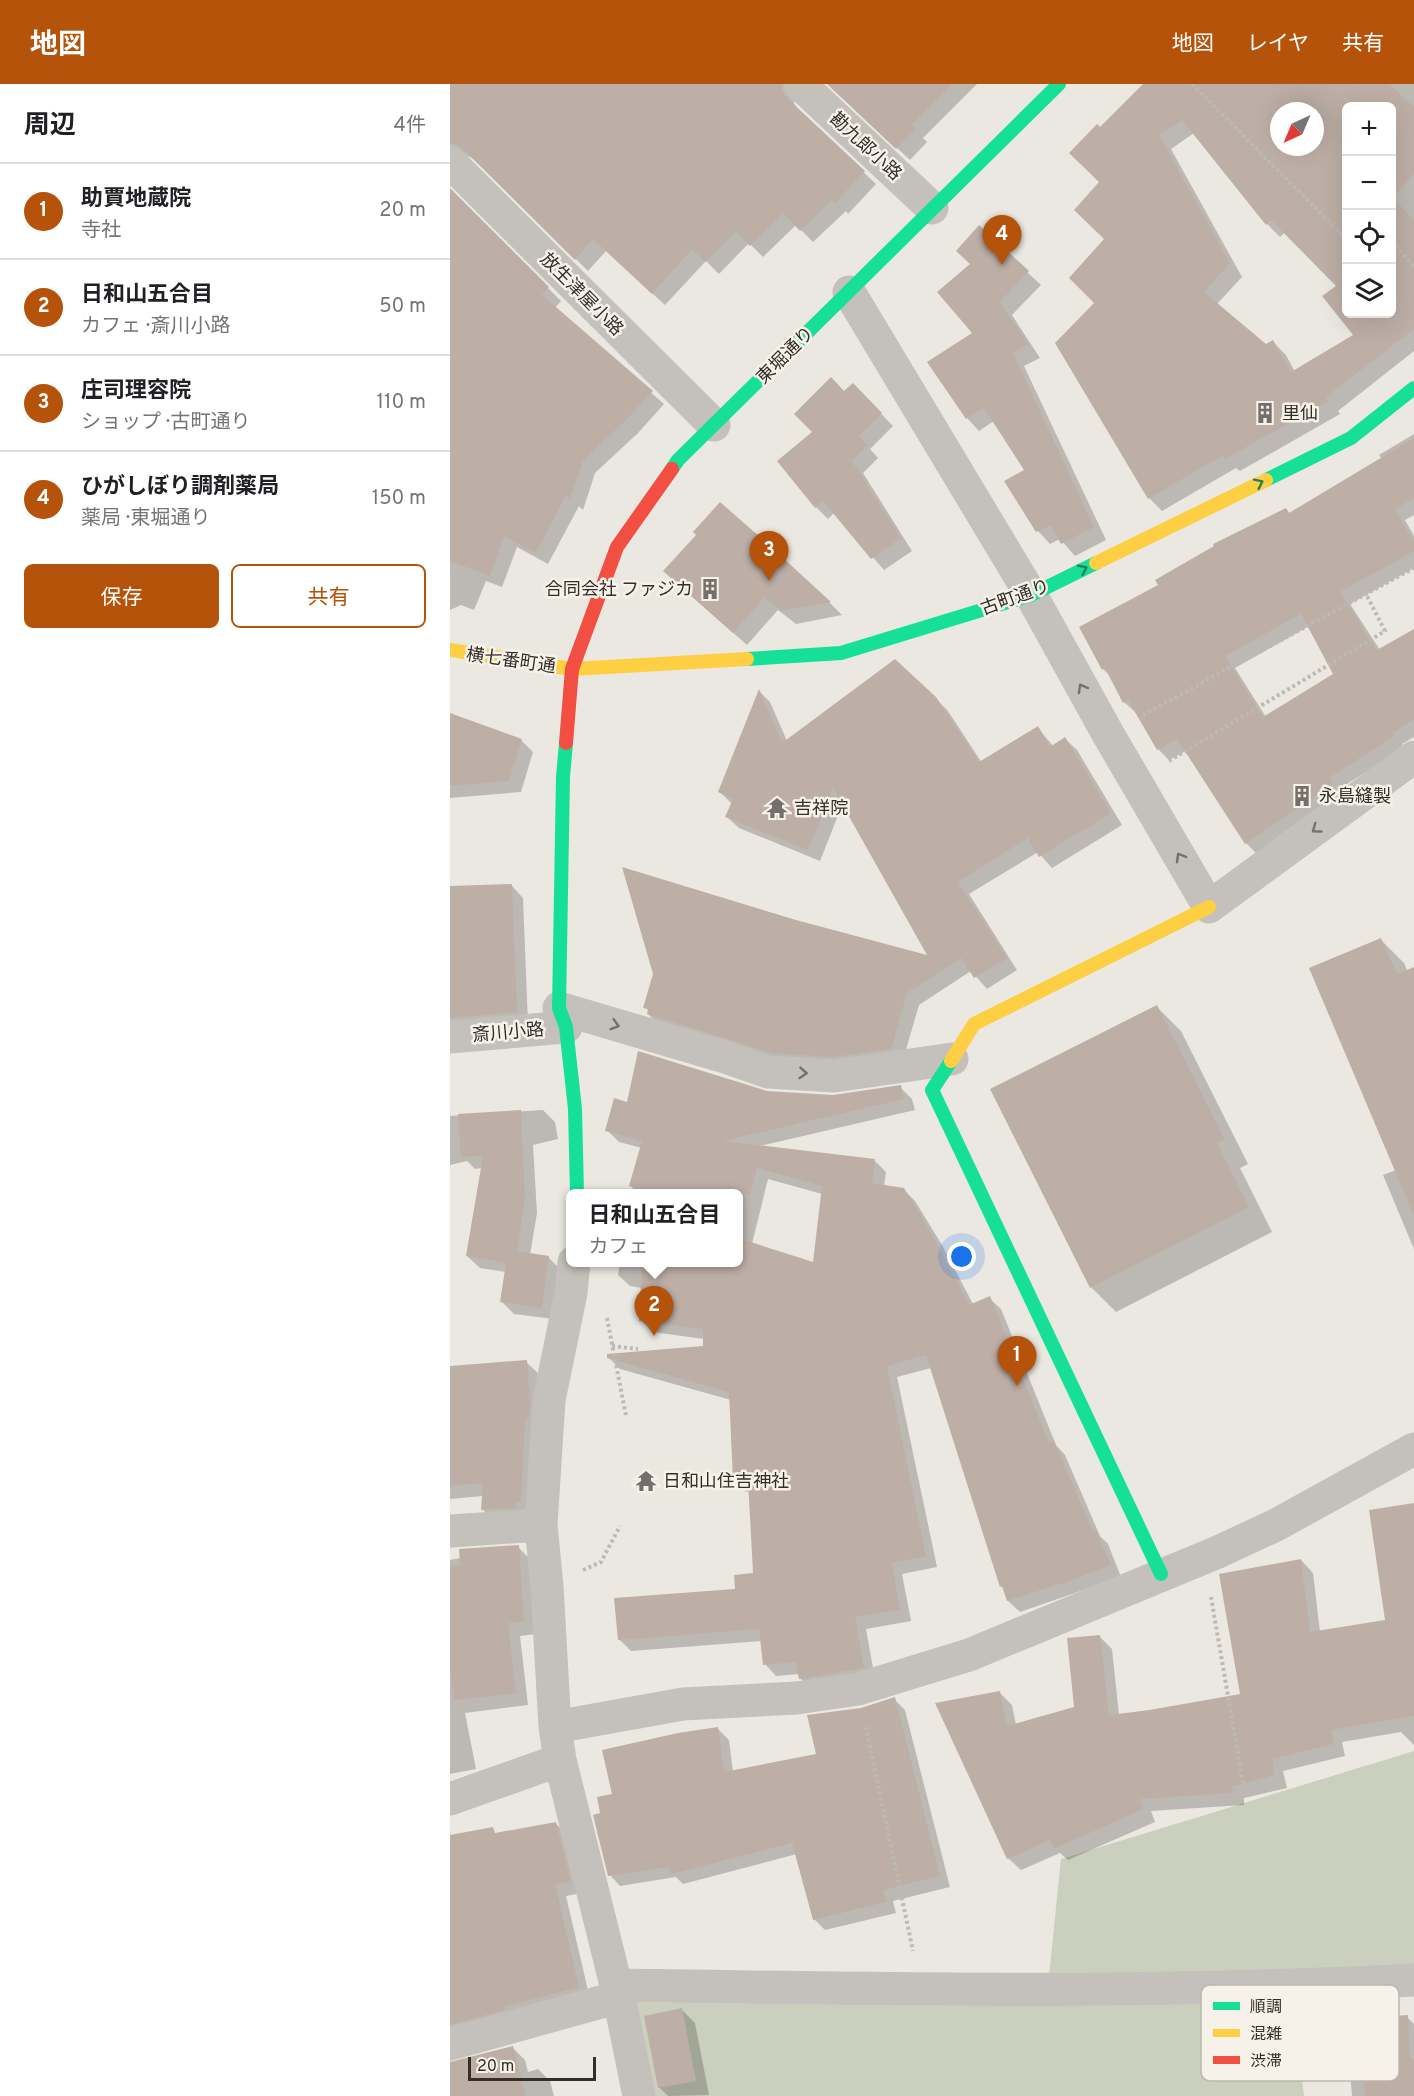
<!DOCTYPE html>
<html lang="ja">
<meta charset="utf-8">
<style>
:root{--surface:#fff;--page:#f2f2f2;--text:#202124;--muted:#757577;--line:#e0e0e0;--accent:#b45309}
body{margin:0;font-family:Overpass,"Noto Sans JP",sans-serif;background:var(--page);color:var(--text)}
.controls{position:absolute;right:18px;top:18px;display:grid;overflow:hidden;border-radius:9px;box-shadow:0 6px 24px #0002}
.controls button{width:54px;height:54px;display:grid;place-items:center;padding:0;border:0;border-bottom:2px solid var(--line);background:var(--surface);color:var(--text);font:30px sans-serif}
.compass{position:absolute;left:820px;top:18px;width:54px;height:54px;border-radius:50%;background:var(--surface);box-shadow:0 6px 24px #0002;rotate:224deg}
.scale{position:absolute;left:18px;bottom:15px;width:128px;box-sizing:border-box;padding-left:6px;border:3px solid #342e29;border-top:0;font-size:16px;line-height:21px;white-space:nowrap;color:#342e29;-webkit-text-stroke:4px #f7f2e9;paint-order:stroke}
.you{position:absolute;left:512px;top:1173px;width:21px;height:21px;margin:-15px;border:4px solid #fff;border-radius:50%;background:#1a73e8;box-shadow:0 0 0 9px #1a73e833}
.badge{display:grid;place-items:center;width:39px;height:39px;border-radius:50%;background:var(--accent);color:#fff;font-size:20px;font-weight:700}
.pin{position:absolute;translate:-50% -50px;filter:drop-shadow(0 2px 3px #0008)}
.pin::after{content:'';position:absolute;top:32px;width:21px;height:18px;background:inherit;clip-path:polygon(0 0,100% 0,50% 100%)}
.popup{position:absolute;left:116px;top:1105px;width:177px;height:78px;box-sizing:border-box;display:grid;place-content:center;border-radius:9px;background:var(--surface);filter:drop-shadow(0 2px 4px #0005);font-size:20px;white-space:nowrap;color:var(--muted)}
.popup b{font-size:22px;color:var(--text)}
.popup::after{content:'';position:absolute;left:50%;top:100%;margin-left:-12px;border:12px solid transparent;border-top-color:var(--surface)}
.list{margin:0;padding:0;list-style:none}
h2{display:flex;justify-content:space-between;align-items:center;height:78px;margin:0;padding:0 24px;font-size:26px}
h2 small{font-size:20px;font-weight:400;color:var(--muted)}
.list li{display:grid;grid-template-columns:39px 1fr auto;gap:18px;align-items:center;box-sizing:border-box;height:96px;padding:0 24px;border-top:2px solid var(--line)}
.list b{display:block;font-size:22px;white-space:nowrap}
.list p{margin:0;font-size:20px;white-space:nowrap;color:var(--muted)}
.list em{font-size:20px;font-style:normal;color:var(--muted)}
.actions{display:flex;gap:12px;padding:18px 24px}
.actions a{flex:1;padding:14px 0;border:2px solid var(--accent);border-radius:9px;text-align:center;font-size:21px;color:var(--accent)}
.actions .main{background:var(--accent);color:#fff}
.icon{flex:none;width:33px;height:33px;fill:none;stroke:currentColor;stroke-width:2;stroke-linecap:round;stroke-linejoin:round}
.map{position:relative;flex:none;width:964px;height:2012px;overflow:hidden}
header{display:flex;align-items:center;gap:36px;box-sizing:border-box;height:84px;padding:0 30px;background:var(--accent);color:#fff}
header strong{font-size:28px}
nav{display:flex;gap:33px;margin-inline-start:auto;font-size:21px}
main{display:flex}
aside{flex:1;background:var(--surface)}
.map>svg:first-child{display:block}
.green{fill:#cad0bd}
.shadow{fill:#0003;fill-rule:evenodd}
.building{fill:#bdafa6;fill-rule:evenodd}
.lines{fill:none;stroke-linecap:round;stroke-linejoin:round}
.path{stroke:#bdb9b3;stroke-width:4;stroke-dasharray:3 3;stroke-linecap:butt}
.street{stroke:#c4c0bb;stroke-width:33}
.fast{stroke:#16e098;stroke-width:14}
.slow{stroke:#ffcf43;stroke-width:14}
.jam{stroke:#f24e42;stroke-width:14}
.oneway{stroke:#267e5b}
.oneway2{stroke:#75706b}
.labels{text-anchor:middle;stroke-width:5;stroke-linejoin:round;paint-order:stroke}
.street-label{font-size:18px;fill:#342e29;stroke:#f7f2e9}
.poi-label{font-size:18px;fill:#342e29;stroke:#f7f2e9;text-anchor:start}
.key{fill:#f7f2e9;stroke:#bcb7af;stroke-width:1.5}
.key-label{font-size:16px;fill:#342e29}
</style>
<header>
<strong>地図</strong>
<nav><a>地図</a><a>レイヤ</a><a>共有</a></nav>
</header>
<main>
<aside>
<h2>周辺<small>4件</small></h2>
<ul class="list">
<li><span class="badge">1</span><div><b>助賈地蔵院</b><p>寺社</p></div><em>20 m</em></li>
<li><span class="badge">2</span><div><b>日和山五合目</b><p>カフェ · 斎川小路</p></div><em>50 m</em></li>
<li><span class="badge">3</span><div><b>庄司理容院</b><p>ショップ · 古町通り</p></div><em>110 m</em></li>
<li><span class="badge">4</span><div><b>ひがしぼり調剤薬局</b><p>薬局 · 東堀通り</p></div><em>150 m</em></li>
</ul>
<div class="actions"><a class="main">保存</a><a>共有</a></div>
</aside>
<div class="map">
<svg width="964" height="2012" viewBox="0 0 964 2012">
<rect width="100%" height="100%" fill="#ebe8e2"/>
<path class="green" d="M 964,1667 L 964,1882 L 599,1892 L 611,1775 Z
M 175,1912 L 244,1916 L 843,1920 L 854,2012 L 200,2012 Z"/>
<path class="shadow" d="M 0,0 L 348,0 L 344,8 L 344,19 L 348,26 L 426,100 L 398,130 L 396,127 L 363,158 L 346,141 L 313,173 L 299,159 L 269,190 L 256,177 L 215,221 L 156,167 L 138,187 L 27,77 L 18,72 L 9,72 L 0,77 Z
M 379,0 L 527,0 L 473,54 L 477,58 L 460,76 Z
M 700,0 L 964,0 L 964,267 L 888,327 L 890,330 L 790,387 L 786,384 L 712,427 L 699,414 L 607,260 L 646,219 L 656,155 L 650,45 ZM 896,22 L 942,22 L 942,230 L 896,230 ZM 829,27 L 865,27 L 865,63 L 829,63 ZM 744,49 L 817,140 L 830,153 L 835,148 L 888,202 L 874,213 L 905,251 L 845,288 L 836,271 L 823,258 L 816,262 L 767,220 L 792,193 L 721,65 Z
M 0,106 L 111,217 L 105,224 L 214,320 L 188,349 L 145,389 L 133,426 L 129,422 L 98,480 L 67,463 L 52,503 L 36,497 L 24,526 L 11,521 L 0,526 Z
M 529,143 L 591,201 L 562,231 L 590,274 L 574,282 L 656,456 L 625,472 L 610,455 L 600,460 L 588,447 L 556,398 L 576,387 L 544,337 L 529,347 L 517,334 L 524,249 L 522,180 Z
M 403,301 L 443,342 L 420,365 L 428,374 L 413,389 L 462,467 L 434,486 L 384,429 L 378,435 L 366,423 L 365,348 Z
M 964,350 L 964,431 L 955,436 L 964,452 L 964,484 L 900,520 L 930,566 L 964,547 L 964,653 L 952,660 L 954,664 L 889,705 L 893,712 L 807,770 L 796,759 L 736,667 L 719,676 L 708,665 L 687,628 L 686,629 L 674,618 L 661,593 L 653,585 L 710,502 L 836,426 L 841,430 L 932,375 L 929,371 ZM 859,542 L 885,591 L 816,633 L 785,584 Z
M 270,420 L 380,519 L 392,531 L 346,540 L 328,526 L 297,561 L 229,501 L 248,451 Z
M 309,607 L 320,618 L 337,657 L 485,614 L 498,627 L 532,679 L 588,644 L 603,662 L 615,655 L 627,666 L 672,741 L 602,784 L 588,768 L 519,810 L 567,886 L 537,905 L 521,887 L 469,921 L 453,976 L 335,981 L 210,942 L 198,930 L 199,927 L 195,923 L 480,873 L 393,719 L 370,777 L 289,744 L 277,733 L 282,720 L 270,708 Z
M 0,630 L 71,656 L 83,668 L 71,708 L 0,714 Z
M 61,801 L 73,814 L 78,940 L 0,947 L 0,804 Z
M 931,856 L 954,879 L 957,886 L 964,893 L 964,1165 L 933,1091 L 946,1086 Z
M 707,923 L 731,947 L 798,1080 L 790,1084 L 822,1148 L 666,1228 L 642,1204 L 542,1005 Z
M 450,1003 L 462,1015 L 465,1026 L 310,1062 L 424,1076 L 436,1088 L 434,1102 L 453,1105 L 465,1117 L 492,1161 L 523,1220 L 539,1214 L 551,1225 L 606,1361 L 615,1371 L 650,1452 L 658,1460 L 671,1493 L 570,1528 L 558,1517 L 554,1505 L 551,1502 L 481,1284 L 447,1293 L 487,1483 L 452,1490 L 461,1537 L 416,1545 L 425,1595 L 362,1606 L 350,1594 L 349,1590 L 326,1592 L 315,1580 L 312,1557 L 181,1567 L 169,1555 L 287,1506 L 305,1491 L 300,1407 L 296,1408 L 285,1396 L 281,1316 L 170,1285 L 159,1274 L 254,1263 L 254,1255 L 202,1248 L 191,1236 L 192,1204 L 180,1202 L 168,1191 L 170,1178 L 288,1178 L 288,1110 L 181,1110 L 192,1064 L 169,1058 L 157,1046 L 178,1020 L 316,1008 L 383,1012 ZM 318,1095 L 372,1110 L 364,1180 L 302,1160 Z
M 93,1026 L 105,1038 L 108,1055 L 83,1061 L 87,1129 L 80,1171 L 98,1173 L 110,1185 L 104,1235 L 64,1230 L 52,1218 L 56,1188 L 30,1184 L 17,1172 L 32,1084 L 25,1085 L 17,1077 L 0,1081 L 0,1032 Z
M 76,1278 L 89,1290 L 83,1430 L 46,1438 L 33,1426 L 33,1412 L 0,1415 L 0,1284 Z
M 964,1421 L 964,1661 L 951,1648 L 892,1658 L 895,1672 L 833,1687 L 837,1704 L 794,1714 L 794,1721 L 701,1727 L 705,1738 L 618,1776 L 610,1769 L 571,1786 L 558,1774 L 550,1609 L 562,1621 L 566,1641 L 625,1624 L 650,1553 L 662,1565 L 669,1631 L 792,1611 L 851,1476 L 863,1489 L 870,1548 L 937,1537 Z
M 68,1463 L 81,1476 L 86,1550 L 70,1552 L 78,1621 L 15,1629 L 26,1685 L 0,1690 L 0,1476 Z
M 444,1615 L 455,1626 L 500,1803 L 443,1817 L 446,1829 L 375,1846 L 364,1835 L 347,1770 L 233,1800 L 226,1793 L 170,1802 L 160,1791 L 152,1731 L 164,1711 L 268,1645 L 279,1656 L 283,1688 L 368,1671 L 411,1625 Z
M 105,1739 L 118,1751 L 132,1809 L 116,1812 L 140,1915 L 0,1958 L 0,1760 Z
M 232,1926 L 245,1939 L 259,2011 L 218,2012 L 209,2003 Z
M 957,1933 L 964,1940 L 964,2012 L 902,2012 L 900,1987 L 916,1986 Z
M 63,1964 L 75,1976 L 78,1988 L 88,1985 L 100,1997 L 104,2012 L 0,2012 L 0,1980 Z"/>
<path class="building" d="M 0,0 L 332,0 L 332,6 L 337,14 L 415,87 L 385,119 L 382,116 L 350,147 L 333,129 L 300,162 L 286,148 L 255,178 L 242,165 L 202,210 L 143,155 L 125,176 L 13,65 L 5,60 L 0,60 Z
M 377,0 L 502,0 L 462,41 L 466,45 L 446,65 Z
M 693,0 L 939,0 L 964,23 L 964,90 L 943,113 L 964,137 L 964,245 L 876,313 L 878,317 L 775,375 L 773,371 L 698,415 L 605,259 L 644,219 L 619,194 L 654,155 L 624,126 L 649,98 L 619,69 L 647,40 L 650,43 ZM 897,22 L 942,22 L 942,230 L 897,230 ZM 829,27 L 865,27 L 865,63 L 829,63 ZM 732,36 L 816,141 L 821,136 L 886,202 L 872,212 L 903,251 L 841,288 L 823,256 L 816,260 L 754,208 L 780,179 L 709,51 Z
M 0,104 L 99,203 L 92,211 L 203,307 L 176,336 L 133,377 L 120,415 L 116,411 L 86,469 L 54,452 L 40,492 L 0,477 Z
M 529,141 L 579,187 L 550,218 L 578,260 L 563,269 L 644,443 L 611,460 L 601,441 L 586,448 L 554,397 L 574,386 L 534,324 L 516,335 L 477,278 L 522,249 L 487,208 L 520,180 L 506,167 Z
M 381,293 L 394,307 L 403,299 L 432,329 L 409,352 L 418,361 L 402,377 L 451,454 L 421,475 L 373,417 L 365,424 L 327,377 L 362,348 L 344,330 Z
M 964,354 L 964,414 L 945,425 L 964,458 L 964,467 L 890,508 L 927,566 L 964,545 L 964,635 L 942,649 L 944,652 L 879,694 L 883,700 L 795,760 L 727,655 L 707,666 L 678,616 L 673,619 L 655,584 L 652,586 L 629,543 L 708,501 L 705,496 L 764,462 L 763,460 L 836,424 L 839,429 ZM 851,530 L 883,590 L 813,633 L 775,572 Z
M 270,418 L 319,461 L 381,518 L 331,527 L 314,514 L 283,549 L 213,487 L 246,451 L 243,448 Z
M 445,575 L 486,613 L 529,678 L 588,642 L 600,663 L 615,653 L 661,729 L 589,773 L 578,754 L 508,798 L 557,874 L 524,894 L 511,874 L 457,909 L 441,965 L 383,973 L 322,969 L 197,930 L 198,925 L 193,924 L 203,890 L 172,783 L 346,836 L 477,871 L 383,704 L 358,766 L 275,733 L 283,715 L 268,708 L 309,605 L 332,659 Z
M 0,629 L 72,655 L 59,697 L 0,702 Z
M 62,800 L 67,928 L 0,934 L 0,802 Z
M 931,854 L 947,890 L 964,883 L 964,1132 L 859,884 Z
M 707,921 L 775,1056 L 767,1059 L 799,1123 L 640,1204 L 540,1005 Z
M 188,967 L 317,1007 L 383,1011 L 451,1001 L 454,1015 L 273,1057 L 425,1075 L 422,1099 L 454,1104 L 480,1147 L 519,1221 L 540,1212 L 599,1359 L 604,1357 L 643,1448 L 646,1447 L 661,1481 L 612,1500 L 612,1499 L 557,1517 L 552,1502 L 550,1503 L 476,1271 L 437,1282 L 476,1472 L 442,1479 L 450,1526 L 405,1533 L 414,1584 L 349,1595 L 345,1578 L 313,1581 L 309,1545 L 168,1556 L 164,1514 L 285,1505 L 284,1491 L 303,1489 L 298,1396 L 283,1397 L 279,1308 L 157,1274 L 157,1270 L 253,1262 L 253,1245 L 189,1237 L 192,1179 L 288,1179 L 288,1154 L 363,1178 L 372,1102 L 307,1084 L 300,1110 L 205,1110 L 179,1102 L 192,1057 L 155,1047 L 164,1014 L 177,1018 Z
M 71,1026 L 75,1116 L 67,1167 L 99,1172 L 92,1224 L 50,1218 L 56,1179 L 16,1172 L 33,1072 L 11,1073 L 8,1030 Z
M 77,1276 L 80,1318 L 79,1333 L 75,1334 L 71,1418 L 65,1418 L 66,1424 L 31,1426 L 33,1399 L 0,1402 L 0,1282 Z
M 964,1419 L 964,1632 L 881,1646 L 884,1660 L 822,1675 L 825,1691 L 782,1702 L 783,1709 L 690,1715 L 693,1725 L 604,1765 L 600,1756 L 557,1775 L 485,1619 L 550,1607 L 557,1642 L 624,1623 L 617,1554 L 650,1551 L 659,1631 L 700,1626 L 790,1610 L 769,1490 L 851,1475 L 860,1548 L 935,1536 L 919,1426 Z
M 69,1461 L 74,1538 L 58,1539 L 66,1609 L 4,1616 L 0,1585 L 0,1482 L 10,1481 L 9,1465 Z
M 445,1613 L 490,1792 L 433,1806 L 436,1818 L 363,1836 L 342,1759 L 221,1790 L 219,1783 L 158,1792 L 143,1731 L 150,1729 L 147,1713 L 162,1710 L 152,1666 L 228,1649 L 268,1643 L 274,1688 L 366,1670 L 357,1631 L 411,1624 Z
M 106,1738 L 121,1798 L 105,1800 L 129,1903 L 53,1923 L 54,1926 L 0,1941 L 0,1751 L 43,1743 L 45,1749 Z
M 232,1924 L 246,1997 L 208,2004 L 194,1932 Z
M 958,1931 L 960,1975 L 964,1975 L 964,2012 L 915,2012 L 911,1934 Z
M 63,1962 L 76,2012 L 0,2012 L 0,1978 Z"/>
<g class="lines">
<path class="path" d="M 742,0 L 896,155
M 942,157 L 964,183
M 693,631 L 964,484
M 719,677 L 935,547 L 916,510
M 157,1234 L 176,1332
M 162,1262 L 188,1265
M 133,1486 L 151,1478 L 170,1442
M 761,1513 L 793,1699
M 416,1643 L 463,1867"/>
<path class="street" d="M 350,0 L 482,124
M 0,78 L 264,341
M 399,208 L 581,511 L 658,650 L 759,823 L 964,673
M 109,924 L 275,973 L 318,988 L 384,992 L 502,975
M 0,953 L 116,943
M 124,1178 L 121,1209 L 99,1316 L 91,1441 L 97,1502 L 105,1643 L 110,1676 L 169,1913 L 189,2012
M 0,1447 L 91,1441
M 105,1643 L 233,1620 L 347,1614 L 408,1605 L 519,1571 L 768,1468 L 826,1441 L 964,1365
M 0,1715 L 110,1676
M 166,1901 C 432,1905 698,1910 964,1896
M 0,1960 L 169,1913"/>
<path class="fast" d="M 222,385 L 228,376 L 609,0
M 816,396 L 901,354 L 964,304
M 297,575 L 391,569 L 581,511 L 646,479
M 116,659 L 113,693 L 109,924 L 116,943 L 125,1025 L 127,1110
M 501,977 L 482,1006 L 711,1490"/>
<path class="slow" d="M 646,479 L 816,396
M 0,566 L 122,585 L 297,575
M 501,977 L 524,940 L 759,823"/>
<path class="jam" d="M 116,659 L 122,585 L 167,463 L 222,385"/>
</g>
<defs><path id="oneway-chevron" d="M-2-3.5L2.5 0L-2 3.5" fill="none" stroke-width="1.6" stroke-linecap="round" stroke-linejoin="round" transform="scale(1.5)"/></defs>
<g class="oneway">
<use href="#oneway-chevron" transform="translate(809 399) rotate(-26)"/>
<use href="#oneway-chevron" transform="translate(633 485) rotate(-26)"/>
</g>
<g class="oneway2">
<use href="#oneway-chevron" transform="translate(632 604) rotate(-119)"/>
<use href="#oneway-chevron" transform="translate(866 745) rotate(144)"/>
<use href="#oneway-chevron" transform="translate(730 773) rotate(-120)"/>
<use href="#oneway-chevron" transform="translate(165 941) rotate(16)"/>
<use href="#oneway-chevron" transform="translate(353 989) rotate(4)"/>
</g>
<defs>
<symbol id="building-bare" viewBox="-9 -9 18 18"><path d="M-4-6H4V6H1V3H-1V6H-4ZM-2.5-4.3h1.7v1.8h-1.7ZM.8-4.3h1.7v1.8H.8ZM-2.5-1h1.7V.8h-1.7ZM.8-1h1.7V.8H.8Z" fill="#746f6a" stroke="#f7f2e9" stroke-width="2.5" paint-order="stroke"/></symbol>
<symbol id="temple-bare" viewBox="-9 -9 18 18"><path d="M0-6L5-2H3V0L6.5 2.5H4V6H1.5V3h-3V6H-4V2.5H-6.5L-3 0V-2H-5Z" fill="#746f6a" stroke="#f7f2e9" stroke-width="2.5" paint-order="stroke"/></symbol>
</defs>
<g fill-rule="evenodd">
<use href="#building-bare" x="800" y="314" width="30" height="30"/>
<use href="#building-bare" x="245" y="490" width="30" height="30"/>
<use href="#building-bare" x="837" y="697" width="30" height="30"/>
<use href="#temple-bare" x="312" y="709" width="30" height="30"/>
<use href="#temple-bare" x="181" y="1382" width="30" height="30"/>
</g>
<g class="labels">
<g class="street-label">
<text transform="translate(416 62) rotate(43)" y="6">勘九郎小路</text>
<text transform="translate(132 210) rotate(45)" y="6">放生津屋小路</text>
<text transform="translate(335 271) rotate(-45)" y="6">東堀通り</text>
<text transform="translate(565 513) rotate(-20)" y="6">古町通り</text>
<text transform="translate(61 576) rotate(8)" y="6">横七番町通</text>
<text transform="translate(58 948) rotate(-5)" y="6">斎川小路</text>
</g>
<g class="poi-label">
<text x="832" y="335">里仙</text>
<text x="243" y="511" text-anchor="end">合同会社 ファジカ</text>
<text x="869" y="718">永島縫製</text>
<text x="344" y="730">吉祥院</text>
<text x="213" y="1403">日和山住吉神社</text>
</g>
</g>
<rect x="751" y="1901" width="198" height="96" rx="9" class="key"/>
<rect x="763" y="1918" width="27" height="8" fill="#16e098"/>
<rect x="763" y="1945" width="27" height="8" fill="#ffcf43"/>
<rect x="763" y="1972" width="27" height="8" fill="#f24e42"/>
<g class="key-label">
<text x="800" y="1928">順調</text>
<text x="800" y="1955">混雑</text>
<text x="800" y="1982">渋滞</text>
</g>
</svg>
<div class="controls">
<button>+</button>
<button>−</button>
<button><svg class="icon" aria-label="locate" viewBox="0 0 24 24"><circle cx="12" cy="12" r="6"/><path d="M12 2v4M12 18v4M2 12h4M18 12h4"/></svg></button>
<button><svg class="icon" aria-label="layers" viewBox="0 0 24 24"><path d="M12 4l9 5-9 5-9-5zM3 14l9 5 9-5"/></svg></button>
</div>
<svg class="compass" viewBox="-18 -18 36 36"><path d="M0-13l5 13h-10z" fill="#e53935"/><path d="M0 13l5-13h-10z" fill="#757577"/></svg>
<div class="scale">20 m</div>
<div class="you"></div>
<div class="pin badge" style="left:567px;top:1302px">1</div>
<div class="pin badge" style="left:204px;top:1252px">2</div>
<div class="popup"><b>日和山五合目</b>カフェ</div>
<div class="pin badge" style="left:319px;top:497px">3</div>
<div class="pin badge" style="left:552px;top:181px">4</div>
</div>
</main>
